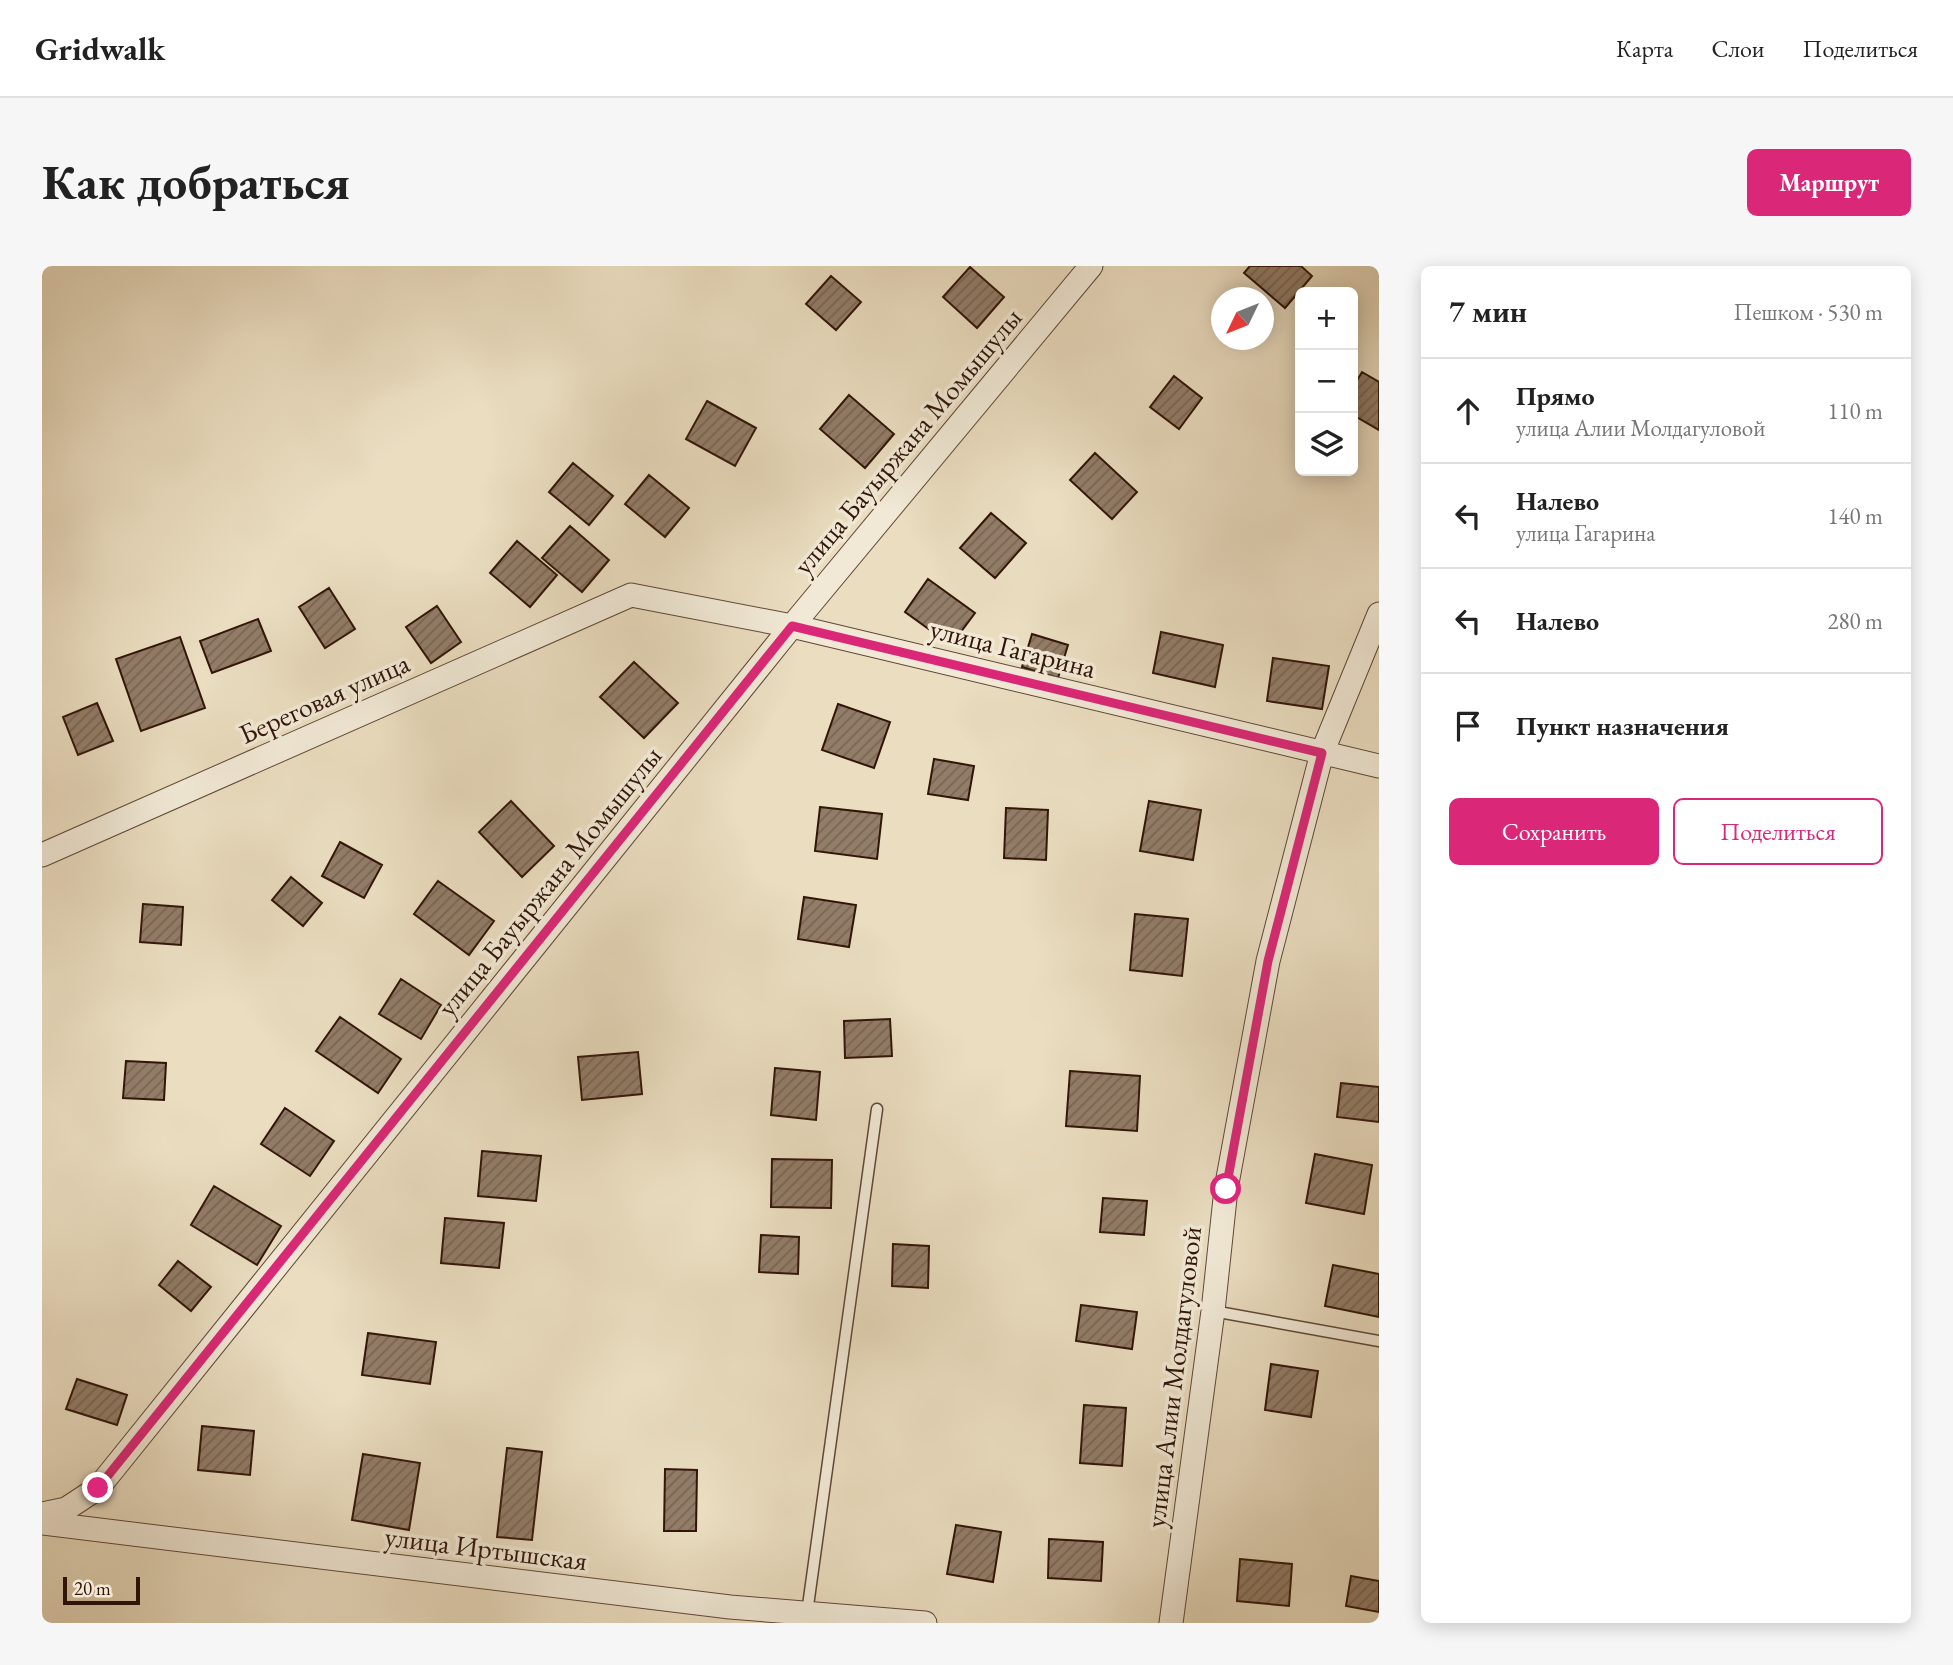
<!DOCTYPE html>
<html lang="ru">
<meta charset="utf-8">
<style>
:root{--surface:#fff;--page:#f6f6f6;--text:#222;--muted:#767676;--line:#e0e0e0;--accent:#db2777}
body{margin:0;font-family:"EB Garamond",serif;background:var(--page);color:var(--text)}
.controls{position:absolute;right:21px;top:21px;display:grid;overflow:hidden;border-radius:10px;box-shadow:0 4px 18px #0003}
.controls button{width:63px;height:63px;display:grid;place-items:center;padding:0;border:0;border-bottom:2px solid var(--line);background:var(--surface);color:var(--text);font:35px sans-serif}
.compass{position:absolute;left:1169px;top:21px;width:63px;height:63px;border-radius:50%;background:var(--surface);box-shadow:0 4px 18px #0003;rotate:227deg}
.scale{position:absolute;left:21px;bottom:18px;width:77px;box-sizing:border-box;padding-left:7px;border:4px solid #321509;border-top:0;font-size:19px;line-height:24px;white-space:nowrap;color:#321509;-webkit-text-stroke:5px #f1e9d6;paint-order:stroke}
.stop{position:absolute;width:21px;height:21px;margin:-16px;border:5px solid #db2777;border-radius:50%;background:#fff}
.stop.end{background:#db2777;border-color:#fff;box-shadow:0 2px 7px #0008}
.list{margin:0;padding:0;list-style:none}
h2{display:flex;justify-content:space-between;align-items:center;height:91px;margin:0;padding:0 28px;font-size:30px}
h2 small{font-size:23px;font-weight:400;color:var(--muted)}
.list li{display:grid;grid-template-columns:46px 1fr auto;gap:21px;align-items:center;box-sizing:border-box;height:105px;padding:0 28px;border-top:2px solid var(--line)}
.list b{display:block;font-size:26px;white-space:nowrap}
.list p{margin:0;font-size:23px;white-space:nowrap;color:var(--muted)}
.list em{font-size:23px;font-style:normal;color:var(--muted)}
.actions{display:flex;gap:14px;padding:21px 28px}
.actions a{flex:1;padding:16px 0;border:2px solid var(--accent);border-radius:10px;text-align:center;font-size:24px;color:var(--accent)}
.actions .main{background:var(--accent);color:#fff}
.icon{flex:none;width:38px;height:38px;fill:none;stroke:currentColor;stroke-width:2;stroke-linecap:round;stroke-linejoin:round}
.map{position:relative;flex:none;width:1337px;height:1357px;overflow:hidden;border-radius:10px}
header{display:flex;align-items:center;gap:42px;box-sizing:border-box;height:98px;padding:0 35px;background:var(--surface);border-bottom:2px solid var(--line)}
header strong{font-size:33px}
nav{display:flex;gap:38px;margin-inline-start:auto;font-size:24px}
.intro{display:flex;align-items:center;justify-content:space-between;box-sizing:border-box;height:168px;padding:0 42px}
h1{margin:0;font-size:49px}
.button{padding:18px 32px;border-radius:10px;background:var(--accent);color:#fff;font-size:24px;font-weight:700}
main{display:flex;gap:42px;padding:0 42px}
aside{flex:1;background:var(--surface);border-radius:10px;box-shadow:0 4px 18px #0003}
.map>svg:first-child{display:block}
.building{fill:url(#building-hatch);stroke:#321509;stroke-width:2}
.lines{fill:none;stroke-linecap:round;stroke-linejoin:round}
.lane-casing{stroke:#604737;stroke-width:13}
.street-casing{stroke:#604737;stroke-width:25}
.lane{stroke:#f1e9d6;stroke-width:10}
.street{stroke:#f1e9d6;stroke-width:23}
.route{stroke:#db2777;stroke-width:9}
.labels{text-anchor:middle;stroke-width:7;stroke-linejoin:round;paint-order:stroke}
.street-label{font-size:28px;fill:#321509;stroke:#f1e9d6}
</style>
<header>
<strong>Gridwalk</strong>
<nav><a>Карта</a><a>Слои</a><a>Поделиться</a></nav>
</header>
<div class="intro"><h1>Как добраться</h1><a class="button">Маршрут</a></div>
<main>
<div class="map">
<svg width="1337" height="1357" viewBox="0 0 1337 1357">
<defs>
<pattern id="building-hatch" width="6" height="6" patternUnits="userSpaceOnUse" patternTransform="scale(1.75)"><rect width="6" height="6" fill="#927d68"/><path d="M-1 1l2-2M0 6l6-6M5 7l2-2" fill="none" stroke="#786554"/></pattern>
</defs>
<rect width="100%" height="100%" fill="#eaddc0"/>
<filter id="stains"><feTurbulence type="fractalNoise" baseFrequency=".00286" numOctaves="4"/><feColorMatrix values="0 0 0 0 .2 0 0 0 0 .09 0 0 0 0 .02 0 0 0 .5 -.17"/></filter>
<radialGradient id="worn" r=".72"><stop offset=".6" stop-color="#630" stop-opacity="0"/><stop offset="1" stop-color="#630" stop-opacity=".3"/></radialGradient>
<path class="building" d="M 1208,0 L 1259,0 L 1270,10 L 1243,42 L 1202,7 Z
M 928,1 L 962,31 L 935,62 L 901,31 Z
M 789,10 L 819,36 L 794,64 L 764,38 Z
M 1320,106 L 1337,116 L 1337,164 L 1311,149 L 1311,121 Z
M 1132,110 L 1160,132 L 1137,163 L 1108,141 Z
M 807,129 L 852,168 L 823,202 L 778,163 Z
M 665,135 L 714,162 L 693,200 L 644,173 Z
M 1053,187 L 1095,226 L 1070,253 L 1028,214 Z
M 531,197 L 571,230 L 547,259 L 507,226 Z
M 607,209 L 647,242 L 623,271 L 583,238 Z
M 949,247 L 984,277 L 953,312 L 918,282 Z
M 528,260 L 567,294 L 540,326 L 500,292 Z
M 475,275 L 515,309 L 488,341 L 448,307 Z
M 886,313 L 933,347 L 909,379 L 863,346 Z
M 287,322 L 313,363 L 283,382 L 257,341 Z
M 395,340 L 419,376 L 389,397 L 364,361 Z
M 216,353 L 229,385 L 170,407 L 158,375 Z
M 1119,366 L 1181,379 L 1173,421 L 1111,407 Z
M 990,368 L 1026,379 L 1016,412 L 980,401 Z
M 138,371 L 163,442 L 99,465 L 74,393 Z
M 1231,392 L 1287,400 L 1280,443 L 1225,435 Z
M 592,396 L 636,437 L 602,472 L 558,431 Z
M 55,437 L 71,475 L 36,489 L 21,451 Z
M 796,438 L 848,456 L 832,502 L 780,484 Z
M 892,493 L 932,500 L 926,534 L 886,528 Z
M 469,535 L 512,580 L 480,611 L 437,566 Z
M 1107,535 L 1159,544 L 1151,594 L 1098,585 Z
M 778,541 L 840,548 L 835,593 L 773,585 Z
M 964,542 L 1006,544 L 1004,594 L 962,592 Z
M 298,576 L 340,599 L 322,632 L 280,610 Z
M 249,611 L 280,637 L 261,660 L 230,634 Z
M 396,615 L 452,655 L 427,689 L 372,648 Z
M 762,631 L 814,639 L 807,681 L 756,673 Z
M 101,638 L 141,641 L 139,679 L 98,676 Z
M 1093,648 L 1146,653 L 1140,710 L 1088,704 Z
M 359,713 L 399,739 L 379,773 L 337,748 Z
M 298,751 L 359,793 L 336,827 L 274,785 Z
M 848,753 L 850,790 L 803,792 L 802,755 Z
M 596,786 L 600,828 L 540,834 L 536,791 Z
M 84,795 L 124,797 L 122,834 L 81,832 Z
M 733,802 L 778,806 L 774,854 L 729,849 Z
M 1028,805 L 1098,810 L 1095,865 L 1024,860 Z
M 1299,817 L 1337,821 L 1337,856 L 1295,851 Z
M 243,842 L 292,875 L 268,910 L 219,878 Z
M 440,885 L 499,890 L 494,935 L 436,930 Z
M 1273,888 L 1330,899 L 1322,948 L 1264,937 Z
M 730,893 L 790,894 L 789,942 L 729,941 Z
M 172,920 L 239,960 L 215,999 L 149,959 Z
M 1061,932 L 1105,935 L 1102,969 L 1058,966 Z
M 403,952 L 462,957 L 457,1002 L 399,997 Z
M 719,969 L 757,971 L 756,1008 L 717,1006 Z
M 851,978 L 887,980 L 886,1022 L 850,1020 Z
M 136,995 L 169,1021 L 149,1045 L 117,1019 Z
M 1291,999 L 1337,1008 L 1337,1051 L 1283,1040 Z
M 1039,1039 L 1095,1046 L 1090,1083 L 1034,1075 Z
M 326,1067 L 394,1076 L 388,1118 L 320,1109 Z
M 1229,1098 L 1276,1105 L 1269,1151 L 1223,1144 Z
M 35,1113 L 85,1129 L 75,1159 L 24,1143 Z
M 1042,1139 L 1084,1142 L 1080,1200 L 1038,1197 Z
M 160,1160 L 212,1165 L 208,1209 L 156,1204 Z
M 465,1182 L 500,1186 L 490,1274 L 455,1271 Z
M 321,1188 L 378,1197 L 367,1264 L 310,1254 Z
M 623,1203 L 655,1204 L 654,1265 L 622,1265 Z
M 914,1259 L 959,1266 L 951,1316 L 905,1308 Z
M 1007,1273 L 1061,1276 L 1059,1315 L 1006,1312 Z
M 1198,1293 L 1250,1298 L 1247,1340 L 1195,1335 Z
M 1309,1310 L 1337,1315 L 1337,1346 L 1304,1340 Z"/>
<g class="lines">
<defs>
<path id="lane" d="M 1171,1045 L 1337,1075
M 765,1347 L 835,843"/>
<path id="street" d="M 0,589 L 589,329 L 750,360 L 1337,500
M 0,1248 L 24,1243 L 56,1222 L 750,360 L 1049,0
M 0,1257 L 688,1341 L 883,1357
M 1129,1357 L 1171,1045 L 1184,923 L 1226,695 L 1280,487 L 1337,348"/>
</defs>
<use href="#lane" class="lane-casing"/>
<use href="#street" class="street-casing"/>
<use href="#lane" class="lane"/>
<use href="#street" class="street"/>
</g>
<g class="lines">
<path class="route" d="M 56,1222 L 750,360 L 1280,487 L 1226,695 L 1184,923"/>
</g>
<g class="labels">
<g class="street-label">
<text transform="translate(865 175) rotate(-50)" y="10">улица Бауыржана Момышулы</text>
<text transform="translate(971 382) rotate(14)" y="10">улица Гагарина</text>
<text transform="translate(282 432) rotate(-24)" y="10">Береговая улица</text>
<text transform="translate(507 615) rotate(-51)" y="10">улица Бауыржана Момышулы</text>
<text transform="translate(1131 1111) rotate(-83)" y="10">улица Алии Молдагуловой</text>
<text transform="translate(444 1282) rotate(7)" y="10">улица Иртышская</text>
</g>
</g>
<rect width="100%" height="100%" filter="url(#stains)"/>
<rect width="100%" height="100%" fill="url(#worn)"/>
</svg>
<div class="controls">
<button>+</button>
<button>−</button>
<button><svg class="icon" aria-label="layers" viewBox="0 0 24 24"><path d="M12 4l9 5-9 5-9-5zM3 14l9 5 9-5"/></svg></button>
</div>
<svg class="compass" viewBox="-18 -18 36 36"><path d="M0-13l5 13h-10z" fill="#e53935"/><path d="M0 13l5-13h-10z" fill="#767676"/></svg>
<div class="scale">20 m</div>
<div class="stop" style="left:1184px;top:923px"></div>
<div class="stop end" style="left:56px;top:1222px"></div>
</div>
<aside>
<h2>7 мин<small>Пешком · 530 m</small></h2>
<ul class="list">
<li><svg class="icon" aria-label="ahead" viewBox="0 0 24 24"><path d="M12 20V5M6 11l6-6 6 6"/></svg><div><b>Прямо</b><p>улица Алии Молдагуловой</p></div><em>110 m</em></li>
<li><svg class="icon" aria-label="left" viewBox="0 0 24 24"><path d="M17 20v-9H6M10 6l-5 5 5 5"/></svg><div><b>Налево</b><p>улица Гагарина</p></div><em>140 m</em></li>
<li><svg class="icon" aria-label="left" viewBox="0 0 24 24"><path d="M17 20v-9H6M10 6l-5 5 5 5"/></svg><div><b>Налево</b></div><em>280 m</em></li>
<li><svg class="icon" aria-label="arrive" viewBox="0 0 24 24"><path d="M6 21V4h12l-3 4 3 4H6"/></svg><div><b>Пункт назначения</b></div></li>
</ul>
<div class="actions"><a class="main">Сохранить</a><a>Поделиться</a></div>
</aside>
</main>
